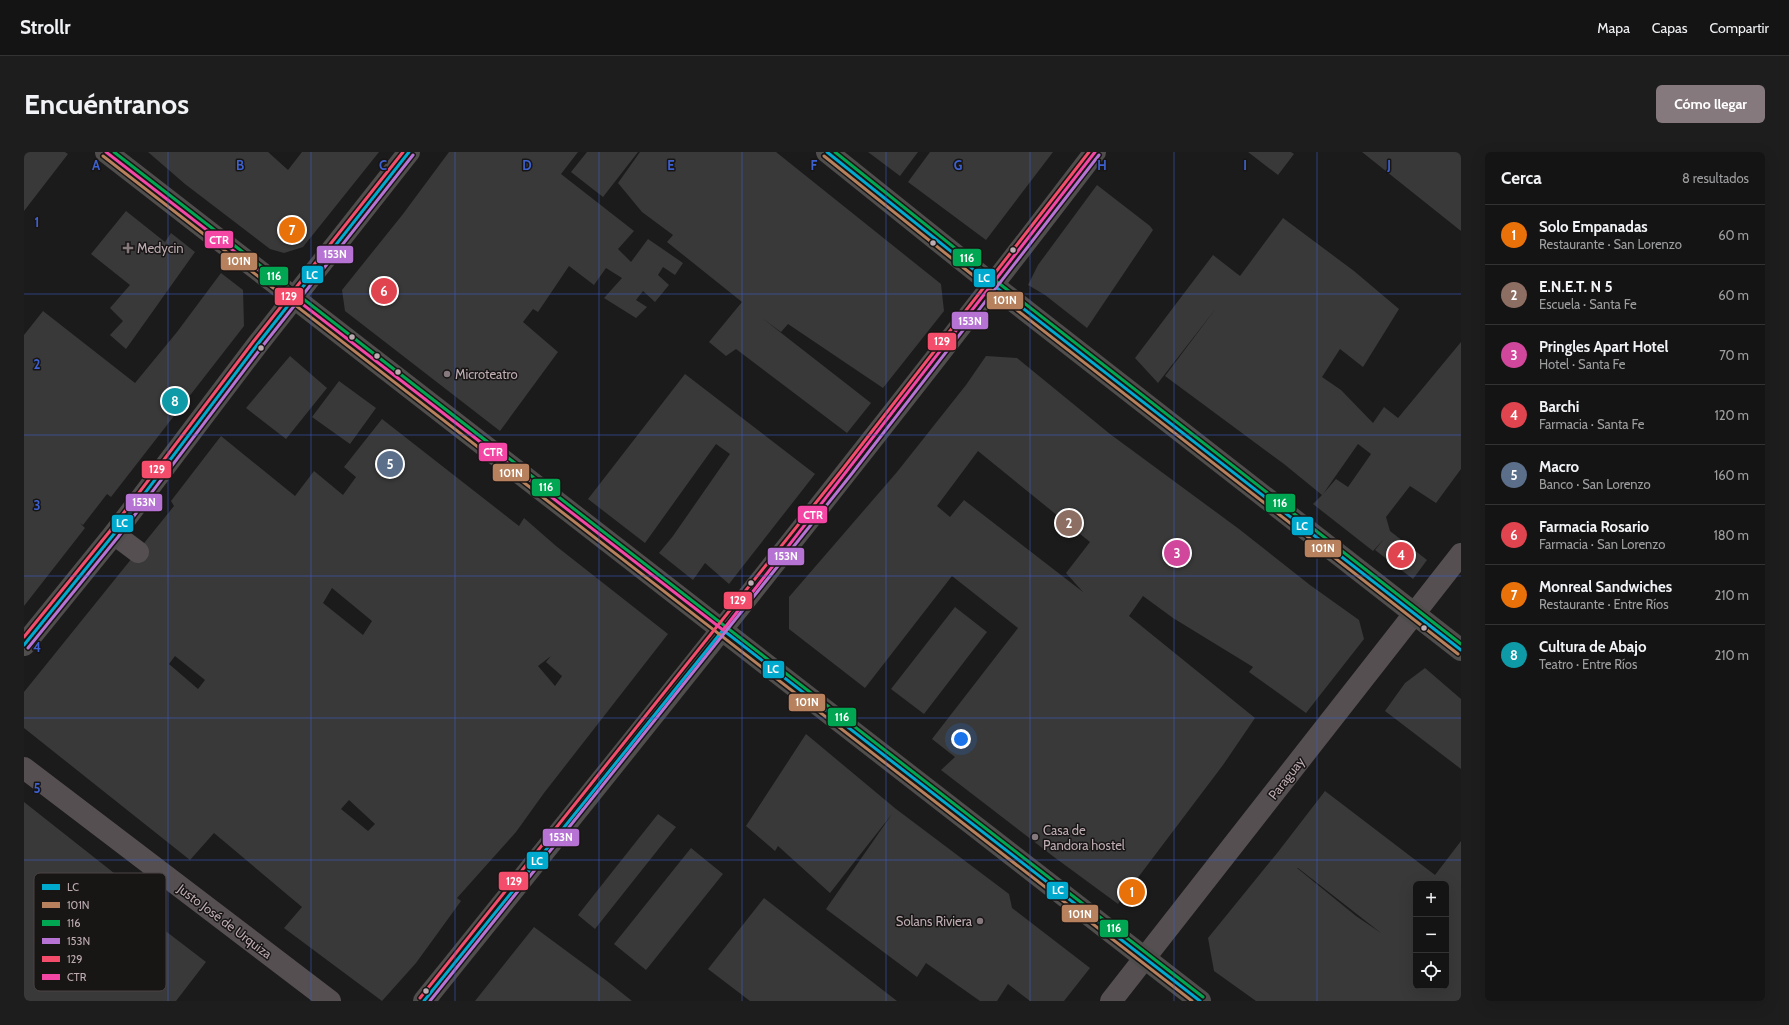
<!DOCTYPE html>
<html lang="es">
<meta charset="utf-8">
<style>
:root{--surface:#151414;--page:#1e1d1d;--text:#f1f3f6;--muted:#9d9ea0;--line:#343334;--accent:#85797d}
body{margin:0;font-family:Cabin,sans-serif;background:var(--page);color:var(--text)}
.controls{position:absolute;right:12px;bottom:12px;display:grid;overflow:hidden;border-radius:6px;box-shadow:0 4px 16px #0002}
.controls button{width:36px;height:36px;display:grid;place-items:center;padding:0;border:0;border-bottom:1px solid var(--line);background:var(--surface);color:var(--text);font:20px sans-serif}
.you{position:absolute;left:937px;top:587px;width:14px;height:14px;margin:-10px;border:3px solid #fff;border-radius:50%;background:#1a73e8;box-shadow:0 0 0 6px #1a73e833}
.badge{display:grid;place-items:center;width:26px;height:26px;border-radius:50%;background:var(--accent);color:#fff;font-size:13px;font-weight:700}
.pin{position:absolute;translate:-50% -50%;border:2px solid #fff;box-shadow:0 1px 4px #0006}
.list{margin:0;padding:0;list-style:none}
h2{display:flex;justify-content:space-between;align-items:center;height:52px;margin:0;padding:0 16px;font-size:17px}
h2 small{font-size:13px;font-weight:400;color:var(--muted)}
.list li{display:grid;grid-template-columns:26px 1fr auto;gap:12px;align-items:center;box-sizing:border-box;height:60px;padding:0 16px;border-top:1px solid var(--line)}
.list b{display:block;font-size:15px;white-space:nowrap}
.list p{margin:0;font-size:13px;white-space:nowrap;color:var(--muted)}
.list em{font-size:13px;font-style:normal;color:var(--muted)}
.icon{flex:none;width:22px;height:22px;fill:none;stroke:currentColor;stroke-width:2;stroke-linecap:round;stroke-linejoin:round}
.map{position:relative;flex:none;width:1437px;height:849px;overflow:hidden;border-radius:6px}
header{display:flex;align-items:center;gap:24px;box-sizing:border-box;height:56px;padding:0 20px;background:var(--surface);border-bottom:1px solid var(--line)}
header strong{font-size:19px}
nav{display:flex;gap:22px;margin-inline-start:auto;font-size:14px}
.intro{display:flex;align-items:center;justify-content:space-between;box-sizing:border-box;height:96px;padding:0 24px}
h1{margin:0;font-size:28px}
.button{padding:10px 18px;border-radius:6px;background:var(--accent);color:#fff;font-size:14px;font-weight:700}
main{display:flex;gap:24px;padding:0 24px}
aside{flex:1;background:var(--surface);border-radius:6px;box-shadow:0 4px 16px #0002}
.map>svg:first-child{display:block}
.building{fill:#3a3939;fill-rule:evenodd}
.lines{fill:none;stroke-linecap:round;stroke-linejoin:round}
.minor{stroke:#554f51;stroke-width:22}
.major{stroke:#504d4d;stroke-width:22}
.bus-1-casing{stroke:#181515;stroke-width:6}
.bus-2-casing{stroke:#181515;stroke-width:6}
.bus-3-casing{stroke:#181515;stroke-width:6}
.bus-4-casing{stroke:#181515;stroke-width:6}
.bus-5-casing{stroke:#181515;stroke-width:6}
.bus-6-casing{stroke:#181515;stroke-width:6}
.bus-1{stroke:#00a9ce;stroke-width:3}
.bus-2{stroke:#b6815c;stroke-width:3}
.bus-3{stroke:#00a651;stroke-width:3}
.bus-4{stroke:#b673d3;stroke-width:3}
.bus-5{stroke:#f44d6c;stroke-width:3}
.bus-6{stroke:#f346a5;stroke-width:3}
.grid{fill:none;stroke:#3d61d0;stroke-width:1;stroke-opacity:0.55}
.bus-dot{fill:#bdacb2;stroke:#181515;stroke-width:1.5}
.poi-dot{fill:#85797d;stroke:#181515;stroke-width:1.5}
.labels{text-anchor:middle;stroke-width:3;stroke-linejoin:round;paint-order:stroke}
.poi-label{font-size:13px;fill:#bdacb2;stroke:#181515;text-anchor:start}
.street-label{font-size:13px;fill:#bdacb2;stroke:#181515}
.key{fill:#181515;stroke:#4a4244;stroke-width:1}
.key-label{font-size:11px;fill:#bdacb2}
.grid-label{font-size:13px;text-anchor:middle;font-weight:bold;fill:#3d61d0;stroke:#181515;stroke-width:3;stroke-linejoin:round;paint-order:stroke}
.line-badge{stroke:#181515;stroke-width:1.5}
.badge-label{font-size:11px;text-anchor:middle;font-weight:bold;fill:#fff}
</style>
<header>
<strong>Strollr</strong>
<nav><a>Mapa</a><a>Capas</a><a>Compartir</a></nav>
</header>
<div class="intro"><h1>Encuéntranos</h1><a class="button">Cómo llegar</a></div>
<main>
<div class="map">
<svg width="1437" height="849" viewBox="0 0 1437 849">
<rect width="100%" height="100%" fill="#1c1b1b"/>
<path class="building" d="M 0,0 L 41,0 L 44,2 L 0,59 Z
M 124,0 L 244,0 L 264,18 L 278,0 L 355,0 L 279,95 L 260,101 L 246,97 L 161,32 Z
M 425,0 L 554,0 L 537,22 L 610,79 L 594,97 L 607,110 L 624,87 L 659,111 L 651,123 L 639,115 L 634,123 L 645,133 L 631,150 L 619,139 L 612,148 L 623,155 L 612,166 L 580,146 L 598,126 L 582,116 L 570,133 L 545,114 L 514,160 L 509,157 L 499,170 L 534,200 L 476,279 L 321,159 L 318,138 L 379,62 Z
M 563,0 L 614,0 L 579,45 L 547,20 Z
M 616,0 L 752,0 L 917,132 L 920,159 L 859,236 L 764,172 L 757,180 L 738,166 L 847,251 L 823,281 L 712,197 L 702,204 L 685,190 L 718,150 L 643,90 L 649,83 L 618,60 L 594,31 Z
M 844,0 L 894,0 L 876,24 Z
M 906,0 L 1029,0 L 962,88 L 884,30 Z
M 1224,0 L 1267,0 L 1270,2 L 1254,23 Z
M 1338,0 L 1437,0 L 1437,79 Z
M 1073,33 L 1126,74 L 1129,78 L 1063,176 L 1021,143 L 1004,133 L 1014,113 Z
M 102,59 L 141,90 L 147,81 L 171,100 L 102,197 L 86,183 L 99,169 L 86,156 L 106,133 L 67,102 Z
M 1259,66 L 1330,119 L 1375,157 L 1339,215 L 1316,197 L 1298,225 L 1317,238 L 1349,271 L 1360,255 L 1374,266 L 1437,190 L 1437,317 L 1412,351 L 1386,334 L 1362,365 L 1366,379 L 1403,408 L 1389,427 L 1351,398 L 1360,387 L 1349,399 L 1289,352 L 1298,343 L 1260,312 L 1141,224 L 1193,155 L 1134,231 L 1111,206 L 1189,103 L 1216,124 ZM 1334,292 L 1347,302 L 1324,335 L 1312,327 L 1299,342 Z
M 197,121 L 219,138 L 220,174 L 87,345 L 83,342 L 59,373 L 56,371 L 61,376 L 0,454 L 0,183 L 19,159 L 111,231 L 153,180 Z
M 266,204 L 303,236 L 262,287 L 222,256 Z
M 962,204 L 993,206 L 1086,282 L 1215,377 L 1286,433 L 1335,468 L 1340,487 L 1282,561 L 1225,520 L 1229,515 L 1149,466 L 1119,444 L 1105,464 L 1231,566 L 1199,613 L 1094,752 L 1030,705 L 917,618 L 931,605 L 908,587 L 994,476 L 928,424 L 841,536 L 765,477 L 765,445 L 873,320 L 942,233 ZM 954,299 L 1066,390 L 1042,421 L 1059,440 L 940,348 L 926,365 L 913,354 Z
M 661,222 L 791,322 L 705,432 L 681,411 L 669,428 L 635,401 L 649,384 L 706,302 L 692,292 L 621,391 L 564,347 Z
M 315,229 L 352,256 L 326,292 L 288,265 Z
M 358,267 L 495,374 L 500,366 L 532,394 L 644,482 L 520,641 L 492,680 L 433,746 L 437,749 L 392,811 L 358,849 L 260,776 L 278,755 L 190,681 L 166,708 L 0,576 L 0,540 L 150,354 L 147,349 L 197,284 L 271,344 L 290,319 L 319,343 L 332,325 L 320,315 ZM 308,436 L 348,469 L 339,483 L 299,451 ZM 151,504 L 181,528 L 174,537 L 145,512 ZM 527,504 L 522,510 L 538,524 L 531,534 L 514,514 ZM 325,648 L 351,672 L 344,679 L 317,657 Z
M 931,455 L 963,480 L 900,562 L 867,537 Z
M 1401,516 L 1437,547 L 1437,617 L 1361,559 L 1381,531 Z
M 782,582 L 872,657 L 985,742 L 988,756 L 1066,816 L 1040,849 L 1006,849 L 984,832 L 973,849 L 956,849 L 902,811 L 893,825 L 802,757 L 868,662 L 806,741 L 754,694 L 751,699 L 722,674 Z
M 1301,639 L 1411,723 L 1437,689 L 1437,849 L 1232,849 L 1190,819 L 1184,786 L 1254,700 ZM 1273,716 L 1274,716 L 1357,781 L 1332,764 ZM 1392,732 L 1422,732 L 1422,834 L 1392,834 Z
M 0,650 L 114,740 L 105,751 L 182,810 L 152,849 L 0,849 Z
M 634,662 L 652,675 L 571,777 L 554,763 Z
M 667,696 L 699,722 L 622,818 L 590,792 Z
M 740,746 L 873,849 L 726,849 L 684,817 Z
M 510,775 L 583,829 L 608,849 L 451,849 Z"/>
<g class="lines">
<path class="minor" d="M 90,382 L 114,400
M 0,616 L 306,849
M 1087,849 L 1437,402"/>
<path class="major" d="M 82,0 L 1176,849
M 803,0 L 969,133 L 1437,498
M 0,493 L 90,382 L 233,193 L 385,0
M 400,849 C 626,568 852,287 1071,0"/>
<defs>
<path id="bus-1" d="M 803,0 L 969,133 L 1437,498
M 0,493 L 90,382 L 233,193 L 385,0
M 400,849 L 699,478 L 1176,849"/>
<path id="bus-2" d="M 79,4 L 1168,849
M 800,4 L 966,137 L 1434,502"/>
<path id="bus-3" d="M 90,0 L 1179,845
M 811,0 L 972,129 L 1437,492"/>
<path id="bus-4" d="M 4,496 L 94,385 L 237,196 L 389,3
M 406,849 L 826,324 L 1075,3"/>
<path id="bus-5" d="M 0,485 L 86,379 L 229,190 L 379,0
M 396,846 L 818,318 L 1065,0"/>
<path id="bus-6" d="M 82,0 L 699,478 L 1071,0"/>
</defs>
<use href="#bus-1" class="bus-1-casing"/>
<use href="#bus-2" class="bus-2-casing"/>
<use href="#bus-3" class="bus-3-casing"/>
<use href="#bus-4" class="bus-4-casing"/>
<use href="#bus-5" class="bus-5-casing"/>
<use href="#bus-6" class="bus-6-casing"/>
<use href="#bus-1" class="bus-1"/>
<use href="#bus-2" class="bus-2"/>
<use href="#bus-3" class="bus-3"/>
<use href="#bus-4" class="bus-4"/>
<use href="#bus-5" class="bus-5"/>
<use href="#bus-6" class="bus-6"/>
</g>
<path class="grid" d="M 144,0 L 144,849M 287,0 L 287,849M 431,0 L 431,849M 575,0 L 575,849M 718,0 L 718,849M 862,0 L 862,849M 1006,0 L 1006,849M 1150,0 L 1150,849M 1293,0 L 1293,849M 0,142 L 1437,142M 0,283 L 1437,283M 0,424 L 1437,424M 0,566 L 1437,566M 0,708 L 1437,708"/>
<g class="bus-dot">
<circle cx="909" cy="91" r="3.5"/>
<circle cx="989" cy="98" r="3.5"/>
<circle cx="328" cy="185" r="3.5"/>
<circle cx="237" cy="196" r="3.5"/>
<circle cx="353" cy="204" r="3.5"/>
<circle cx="374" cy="220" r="3.5"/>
<circle cx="727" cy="431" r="3.5"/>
<circle cx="1400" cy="476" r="3.5"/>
<circle cx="402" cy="839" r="3.5"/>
</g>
<g class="poi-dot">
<path d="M102 90h4v4h4v4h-4v4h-4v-4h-4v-4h4z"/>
<circle cx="423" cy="222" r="4"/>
<circle cx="1011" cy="685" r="4"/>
<circle cx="956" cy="769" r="4"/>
</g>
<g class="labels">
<g class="poi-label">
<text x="113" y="101">Medycin</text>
<text x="431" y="227">Microteatro</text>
<text x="1019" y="683">Casa de<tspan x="1019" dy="15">Pandora hostel</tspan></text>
<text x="948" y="774" text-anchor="end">Solans Riviera</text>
</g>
<g class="street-label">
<text transform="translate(1262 626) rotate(-52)" y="5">Paraguay</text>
<text transform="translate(201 769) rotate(37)" y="5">Justo José de Urquiza</text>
</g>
</g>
<rect x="10" y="721" width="132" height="118" rx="6" class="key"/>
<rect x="18" y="732" width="18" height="6" fill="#00a9ce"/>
<rect x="18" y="750" width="18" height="6" fill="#b6815c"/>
<rect x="18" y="768" width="18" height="6" fill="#00a651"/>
<rect x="18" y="786" width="18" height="6" fill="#b673d3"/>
<rect x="18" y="804" width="18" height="6" fill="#f44d6c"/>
<rect x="18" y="822" width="18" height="6" fill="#f346a5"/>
<g class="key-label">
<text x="43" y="739">LC</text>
<text x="43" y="757">101N</text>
<text x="43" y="775">116</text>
<text x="43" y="793">153N</text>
<text x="43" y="811">129</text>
<text x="43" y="829">CTR</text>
</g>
<g class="grid-label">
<text x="72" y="18">A</text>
<text x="216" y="18">B</text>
<text x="359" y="18">C</text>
<text x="503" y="18">D</text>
<text x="647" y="18">E</text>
<text x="790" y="18">F</text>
<text x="934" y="18">G</text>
<text x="1078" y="18">H</text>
<text x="1221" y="18">I</text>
<text x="1365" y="18">J</text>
<text x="13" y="75">1</text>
<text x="13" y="217">2</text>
<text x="13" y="358">3</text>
<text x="13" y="500">4</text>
<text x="13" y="641">5</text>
</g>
<g class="line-badge">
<rect x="180" y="78" width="30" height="19" rx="4" fill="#f346a5"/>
<rect x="292" y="93" width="38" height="19" rx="4" fill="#b673d3"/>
<rect x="928" y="96" width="30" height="19" rx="4" fill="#00a651"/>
<rect x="196" y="100" width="38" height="19" rx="4" fill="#b6815c"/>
<rect x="277" y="113" width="23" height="19" rx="4" fill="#00a9ce"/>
<rect x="235" y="114" width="30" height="20" rx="4" fill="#00a651"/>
<rect x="949" y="116" width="23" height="20" rx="4" fill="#00a9ce"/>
<rect x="250" y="135" width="30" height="19" rx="4" fill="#f44d6c"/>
<rect x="962" y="139" width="38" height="19" rx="4" fill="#b6815c"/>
<rect x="927" y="159" width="38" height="19" rx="4" fill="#b673d3"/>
<rect x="903" y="180" width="30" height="19" rx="4" fill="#f44d6c"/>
<rect x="454" y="290" width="30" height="20" rx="4" fill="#f346a5"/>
<rect x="117" y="308" width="31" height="19" rx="4" fill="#f44d6c"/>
<rect x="468" y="311" width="38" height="19" rx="4" fill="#b6815c"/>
<rect x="507" y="326" width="30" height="19" rx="4" fill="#00a651"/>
<rect x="101" y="341" width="38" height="19" rx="4" fill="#b673d3"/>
<rect x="1241" y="341" width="31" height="20" rx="4" fill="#00a651"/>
<rect x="773" y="353" width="31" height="19" rx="4" fill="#f346a5"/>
<rect x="87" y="362" width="23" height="19" rx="4" fill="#00a9ce"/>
<rect x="1267" y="364" width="23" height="20" rx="4" fill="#00a9ce"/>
<rect x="1280" y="387" width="38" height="19" rx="4" fill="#b6815c"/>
<rect x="743" y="395" width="38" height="19" rx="4" fill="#b673d3"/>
<rect x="699" y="439" width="30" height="19" rx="4" fill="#f44d6c"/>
<rect x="738" y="508" width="23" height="19" rx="4" fill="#00a9ce"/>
<rect x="764" y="541" width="38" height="19" rx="4" fill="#b6815c"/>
<rect x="803" y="555" width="30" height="20" rx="4" fill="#00a651"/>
<rect x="518" y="676" width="38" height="19" rx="4" fill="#b673d3"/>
<rect x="502" y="699" width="23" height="19" rx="4" fill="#00a9ce"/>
<rect x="474" y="719" width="31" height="20" rx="4" fill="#f44d6c"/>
<rect x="1022" y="729" width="23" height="19" rx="4" fill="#00a9ce"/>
<rect x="1037" y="752" width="38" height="19" rx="4" fill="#b6815c"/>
<rect x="1075" y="767" width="30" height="19" rx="4" fill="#00a651"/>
</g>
<g class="badge-label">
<text x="195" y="92">CTR</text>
<text x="311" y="106">153N</text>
<text x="943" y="110">116</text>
<text x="215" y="113">101N</text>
<text x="288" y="127">LC</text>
<text x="250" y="128">116</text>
<text x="960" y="130">LC</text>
<text x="265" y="148">129</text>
<text x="981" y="152">101N</text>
<text x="946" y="173">153N</text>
<text x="918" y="193">129</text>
<text x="469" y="304">CTR</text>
<text x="133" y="321">129</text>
<text x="487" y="325">101N</text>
<text x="522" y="339">116</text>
<text x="120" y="354">153N</text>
<text x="1256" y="355">116</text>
<text x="789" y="367">CTR</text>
<text x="98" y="375">LC</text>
<text x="1278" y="378">LC</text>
<text x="1299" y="400">101N</text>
<text x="762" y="408">153N</text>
<text x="714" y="452">129</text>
<text x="749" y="521">LC</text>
<text x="783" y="554">101N</text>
<text x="818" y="569">116</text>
<text x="537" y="689">153N</text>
<text x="513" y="713">LC</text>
<text x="490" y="733">129</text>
<text x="1034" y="742">LC</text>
<text x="1056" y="766">101N</text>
<text x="1090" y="780">116</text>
</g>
</svg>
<div class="controls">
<button>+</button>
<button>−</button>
<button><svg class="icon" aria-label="locate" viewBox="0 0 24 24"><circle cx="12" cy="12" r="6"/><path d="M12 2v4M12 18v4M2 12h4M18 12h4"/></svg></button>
</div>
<div class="you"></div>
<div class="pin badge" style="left:1108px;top:740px;background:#e8710a">1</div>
<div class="pin badge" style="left:1045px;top:371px;background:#8d6e63">2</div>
<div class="pin badge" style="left:1153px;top:401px;background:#d1479c">3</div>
<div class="pin badge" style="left:1377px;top:403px;background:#e0444e">4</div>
<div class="pin badge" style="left:366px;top:312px;background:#5c6f8a">5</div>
<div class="pin badge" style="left:360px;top:139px;background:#e0444e">6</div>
<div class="pin badge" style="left:268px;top:78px;background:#e8710a">7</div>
<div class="pin badge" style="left:151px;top:249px;background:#0f9aa8">8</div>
</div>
<aside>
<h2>Cerca<small>8 resultados</small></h2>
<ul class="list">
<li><span class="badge" style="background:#e8710a">1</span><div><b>Solo Empanadas</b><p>Restaurante · San Lorenzo</p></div><em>60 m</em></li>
<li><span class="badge" style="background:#8d6e63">2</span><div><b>E.N.E.T. N 5</b><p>Escuela · Santa Fe</p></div><em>60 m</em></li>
<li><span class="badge" style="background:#d1479c">3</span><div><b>Pringles Apart Hotel</b><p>Hotel · Santa Fe</p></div><em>70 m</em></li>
<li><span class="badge" style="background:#e0444e">4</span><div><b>Barchi</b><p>Farmacia · Santa Fe</p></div><em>120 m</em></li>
<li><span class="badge" style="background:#5c6f8a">5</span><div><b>Macro</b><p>Banco · San Lorenzo</p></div><em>160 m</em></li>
<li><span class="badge" style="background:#e0444e">6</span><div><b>Farmacia Rosario</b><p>Farmacia · San Lorenzo</p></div><em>180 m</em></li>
<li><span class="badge" style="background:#e8710a">7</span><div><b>Monreal Sandwiches</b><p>Restaurante · Entre Ríos</p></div><em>210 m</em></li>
<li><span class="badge" style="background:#0f9aa8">8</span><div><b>Cultura de Abajo</b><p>Teatro · Entre Ríos</p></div><em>210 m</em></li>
</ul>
</aside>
</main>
